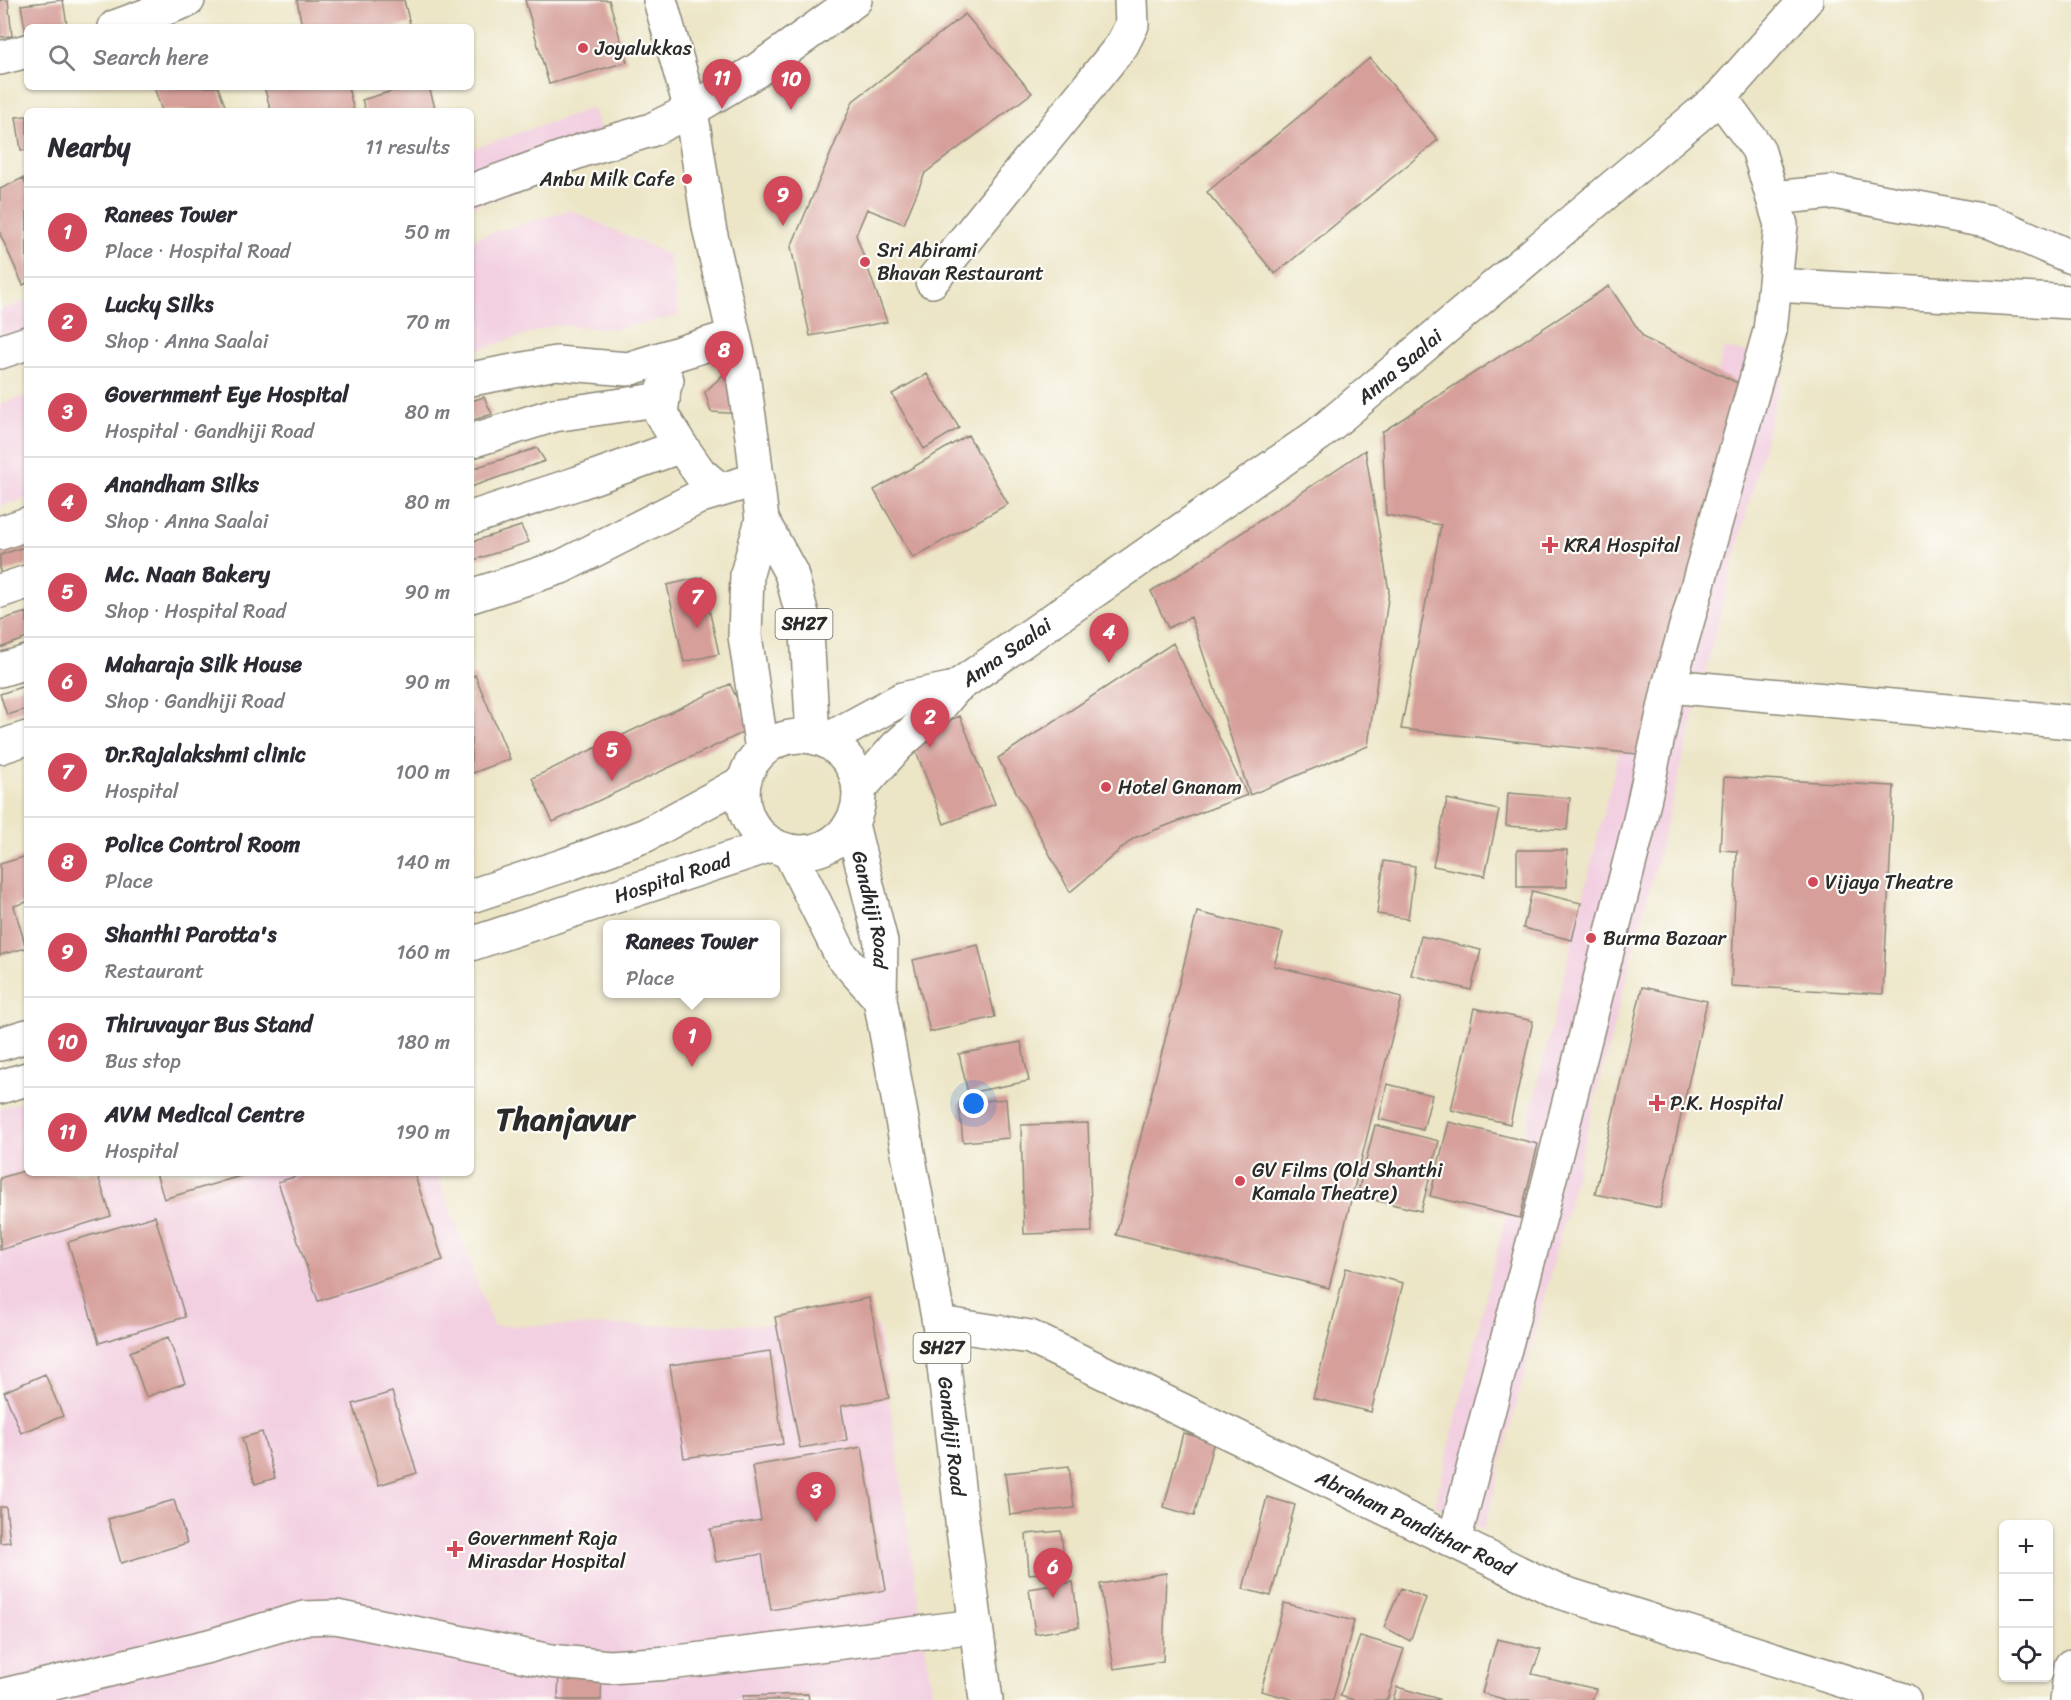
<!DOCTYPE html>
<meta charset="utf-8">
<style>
:root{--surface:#fff;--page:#f2f2f3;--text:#2b2b33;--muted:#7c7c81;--line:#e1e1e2;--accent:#d1495b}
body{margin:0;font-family:Sriracha,sans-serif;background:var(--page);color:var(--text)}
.controls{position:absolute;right:18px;bottom:18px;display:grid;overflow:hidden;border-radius:9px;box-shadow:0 2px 4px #0004}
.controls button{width:54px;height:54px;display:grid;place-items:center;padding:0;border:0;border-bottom:2px solid var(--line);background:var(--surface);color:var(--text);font:30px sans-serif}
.you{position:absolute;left:974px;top:1104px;width:21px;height:21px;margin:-15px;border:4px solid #fff;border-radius:50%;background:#1a73e8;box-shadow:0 0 0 9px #1a73e833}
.badge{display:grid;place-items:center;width:39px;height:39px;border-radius:50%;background:var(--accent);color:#fff;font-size:20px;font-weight:700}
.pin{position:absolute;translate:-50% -50px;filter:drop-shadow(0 2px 3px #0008)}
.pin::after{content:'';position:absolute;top:32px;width:21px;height:18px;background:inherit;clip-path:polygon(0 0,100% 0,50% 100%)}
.popup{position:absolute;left:603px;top:920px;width:177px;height:78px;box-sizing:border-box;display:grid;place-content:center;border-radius:9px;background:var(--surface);filter:drop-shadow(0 2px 4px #0005);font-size:20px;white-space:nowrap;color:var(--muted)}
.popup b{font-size:22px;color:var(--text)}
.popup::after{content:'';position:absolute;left:50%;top:100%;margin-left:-12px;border:12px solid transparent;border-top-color:var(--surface)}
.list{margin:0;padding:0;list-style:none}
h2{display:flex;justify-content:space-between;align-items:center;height:78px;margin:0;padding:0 24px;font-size:26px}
h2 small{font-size:20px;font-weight:400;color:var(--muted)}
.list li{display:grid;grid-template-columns:39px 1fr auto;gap:18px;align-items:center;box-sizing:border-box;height:90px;padding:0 24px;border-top:2px solid var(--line)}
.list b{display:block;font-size:22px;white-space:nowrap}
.list p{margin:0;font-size:20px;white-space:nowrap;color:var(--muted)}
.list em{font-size:20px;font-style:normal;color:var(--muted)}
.icon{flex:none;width:33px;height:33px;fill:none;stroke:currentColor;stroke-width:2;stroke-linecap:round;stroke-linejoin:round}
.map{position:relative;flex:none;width:2071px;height:1700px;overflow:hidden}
.search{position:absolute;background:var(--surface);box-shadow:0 2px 4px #0004;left:24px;top:24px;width:450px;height:66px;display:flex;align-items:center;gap:15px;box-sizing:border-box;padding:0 21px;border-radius:9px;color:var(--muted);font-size:22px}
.panel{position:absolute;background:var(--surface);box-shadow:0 2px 4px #0004;left:24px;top:108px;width:450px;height:1068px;border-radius:9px}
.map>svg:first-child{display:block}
.built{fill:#f2cfe1}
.building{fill:#d69f9a}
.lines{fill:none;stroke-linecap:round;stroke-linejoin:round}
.minor-casing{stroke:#8c8878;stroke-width:36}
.major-casing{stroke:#8c8878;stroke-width:36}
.minor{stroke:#fff;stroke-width:33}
.major{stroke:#fff;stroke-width:33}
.poi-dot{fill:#d1495b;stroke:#fdfcf7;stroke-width:2}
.labels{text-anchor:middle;stroke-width:4.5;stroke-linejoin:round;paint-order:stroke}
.shield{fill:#fdfcf7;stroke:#6a6a68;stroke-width:1.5}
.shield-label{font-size:18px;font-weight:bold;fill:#2b2b2b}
.poi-label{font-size:20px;fill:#2b2b2b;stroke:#fdfcf7;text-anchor:start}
.street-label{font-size:20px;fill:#2b2b2b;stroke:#fdfcf7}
.town-label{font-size:32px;font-weight:bold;fill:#2b2b2b;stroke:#fdfcf7}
</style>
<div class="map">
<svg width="2071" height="1700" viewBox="0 0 2071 1700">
<rect width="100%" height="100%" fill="#fdfcf7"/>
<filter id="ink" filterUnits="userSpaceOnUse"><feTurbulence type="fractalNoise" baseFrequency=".0167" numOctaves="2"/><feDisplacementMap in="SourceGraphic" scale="12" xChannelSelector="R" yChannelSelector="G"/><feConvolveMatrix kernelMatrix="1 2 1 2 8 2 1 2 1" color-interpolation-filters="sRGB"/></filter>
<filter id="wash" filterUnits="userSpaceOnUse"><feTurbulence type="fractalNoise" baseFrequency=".008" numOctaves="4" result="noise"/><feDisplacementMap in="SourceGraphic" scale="24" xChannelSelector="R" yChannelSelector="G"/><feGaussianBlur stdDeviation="1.35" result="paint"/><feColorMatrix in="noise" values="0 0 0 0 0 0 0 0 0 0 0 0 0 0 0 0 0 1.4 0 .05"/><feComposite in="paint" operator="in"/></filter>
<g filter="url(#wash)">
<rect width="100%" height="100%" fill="#ece5c6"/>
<path class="built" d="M 593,108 L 609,159 L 471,207 L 471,149 Z
M 570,210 L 669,255 L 679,316 L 614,329 L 556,325 L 471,352 L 471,239 Z
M 27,301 L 27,360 L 0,369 L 0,310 Z
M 1724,348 L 1786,360 L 1484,1530 L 1435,1505 L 1605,807 Z
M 27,395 L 27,498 L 0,506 L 0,404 Z
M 27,1101 L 27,1173 L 437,1173 L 493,1326 L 878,1324 L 933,1700 L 0,1700 L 0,1108 Z"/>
<g id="blocks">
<path class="building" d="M 0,0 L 8,0 L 12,36 L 0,37 Z
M 63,0 L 67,25 L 27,27 L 26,35 L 21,5 Z
M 297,0 L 404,0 L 410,24 L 396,27 L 302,27 Z
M 525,0 L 609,0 L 627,62 L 549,84 Z
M 965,14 L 1032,93 L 925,173 L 904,224 L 867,209 L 856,235 L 887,322 L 810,336 L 791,247 L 853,101 Z
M 1370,58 L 1438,140 L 1275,274 L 1207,192 Z
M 154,87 L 218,87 L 227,111 L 162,111 Z
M 264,87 L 348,87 L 354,111 L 271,111 Z
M 406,87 L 429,87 L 436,111 L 366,111 L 362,100 Z
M 27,116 L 27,150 L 21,150 L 16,117 Z
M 23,178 L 27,188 L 27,283 L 23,285 L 0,234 L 0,189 Z
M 1609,286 L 1644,338 L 1742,385 L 1646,755 L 1401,729 L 1441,525 L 1386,515 L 1382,432 Z
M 728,370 L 743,414 L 711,412 L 705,392 Z
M 927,374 L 959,428 L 924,449 L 892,394 Z
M 484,397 L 492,414 L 471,421 L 471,401 Z
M 968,435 L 1008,504 L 913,558 L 874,490 Z
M 537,448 L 545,461 L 471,487 L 471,469 Z
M 1365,450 L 1389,591 L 1368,746 L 1250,795 L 1191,617 L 1168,628 L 1151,591 L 1180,574 Z
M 521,526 L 529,542 L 471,561 L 471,542 Z
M 27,546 L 27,565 L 0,574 L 0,555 Z
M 702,577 L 719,654 L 684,662 L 667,585 Z
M 27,612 L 27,638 L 0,648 L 0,620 Z
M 1173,643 L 1247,795 L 1134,838 L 1070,892 L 998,758 Z
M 475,675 L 510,759 L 473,773 L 471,769 L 471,677 Z
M 730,684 L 751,729 L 553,822 L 532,778 Z
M 27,685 L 27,709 L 7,715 L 0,694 Z
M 960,716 L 995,804 L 944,824 L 910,736 Z
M 1724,777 L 1894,786 L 1883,994 L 1731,986 L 1737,851 L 1720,850 Z
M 1508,793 L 1570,798 L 1567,830 L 1506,826 Z
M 1447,799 L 1499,810 L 1485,876 L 1433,866 Z
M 1517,850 L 1567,850 L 1567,887 L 1517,887 Z
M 27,856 L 27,902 L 14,906 L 26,948 L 0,955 L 0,864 Z
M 1384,861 L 1415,866 L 1408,919 L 1377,914 Z
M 1532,891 L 1581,903 L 1572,940 L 1523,928 Z
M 1197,912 L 1283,933 L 1274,966 L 1402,997 L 1329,1288 L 1116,1235 Z
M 1421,936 L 1481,950 L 1471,990 L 1411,975 Z
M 978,945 L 995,1017 L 930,1032 L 913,960 Z
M 1642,987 L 1707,1001 L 1660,1208 L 1595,1194 Z
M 1474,1008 L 1533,1021 L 1510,1124 L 1451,1110 Z
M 1021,1042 L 1029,1081 L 968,1093 L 959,1054 Z
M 1387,1084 L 1432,1095 L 1423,1130 L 1379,1119 Z
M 1006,1099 L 1009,1138 L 963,1142 L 959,1103 Z
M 1449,1122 L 1538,1144 L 1520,1218 L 1430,1196 Z
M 1088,1123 L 1092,1232 L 1024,1234 L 1021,1125 Z
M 1375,1125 L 1439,1141 L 1421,1211 L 1357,1196 Z
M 27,1170 L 27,1173 L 97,1173 L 111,1216 L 0,1250 L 0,1178 Z
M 156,1173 L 247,1173 L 247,1174 L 164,1199 Z
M 306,1173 L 414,1173 L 443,1260 L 318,1301 L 278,1182 Z
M 155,1216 L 185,1317 L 99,1343 L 68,1242 Z
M 1346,1268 L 1403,1283 L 1371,1412 L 1313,1398 Z
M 869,1298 L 889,1398 L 841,1406 L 847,1440 L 800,1448 L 775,1317 Z
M 168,1337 L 185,1383 L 146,1397 L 130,1352 Z
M 770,1351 L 783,1444 L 684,1458 L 670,1365 Z
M 45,1374 L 63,1416 L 21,1433 L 4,1392 Z
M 392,1392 L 417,1473 L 379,1485 L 353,1404 Z
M 262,1432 L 275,1478 L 255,1484 L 242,1438 Z
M 1183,1433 L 1214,1441 L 1194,1516 L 1164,1507 Z
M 862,1447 L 886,1590 L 771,1610 L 762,1554 L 716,1562 L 710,1529 L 761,1520 L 752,1466 Z
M 1069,1466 L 1074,1508 L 1010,1515 L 1005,1473 Z
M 1267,1497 L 1295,1505 L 1271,1596 L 1243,1589 Z
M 174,1500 L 187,1543 L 121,1563 L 108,1519 Z
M 0,1507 L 6,1507 L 10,1542 L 0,1543 Z
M 1061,1531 L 1065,1571 L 1029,1574 L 1026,1534 Z
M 1166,1573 L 1163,1661 L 1114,1669 L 1100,1584 Z
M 1073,1582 L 1079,1627 L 1035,1634 L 1029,1589 Z
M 1401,1588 L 1426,1598 L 1410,1641 L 1384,1627 Z
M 1284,1603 L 1354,1621 L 1333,1700 L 1295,1700 L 1261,1691 Z
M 1360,1636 L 1404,1649 L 1387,1700 L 1354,1700 L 1340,1696 Z
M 1497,1639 L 1541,1649 L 1532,1674 L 1596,1689 L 1592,1700 L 1507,1700 L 1482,1693 Z
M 559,1668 L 602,1669 L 601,1700 L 558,1700 Z
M 1397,1687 L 1439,1699 L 1439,1700 L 1393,1700 Z
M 808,1694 L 809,1700 L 743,1700 L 743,1696 Z"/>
</g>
</g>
<g filter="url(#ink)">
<use href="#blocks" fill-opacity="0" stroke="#8c8878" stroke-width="1.5"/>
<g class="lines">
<defs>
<g id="minor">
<path d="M 115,27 L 188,0"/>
<path d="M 0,58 L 27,51"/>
<path d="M 471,191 L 583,150 L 651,130 L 691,110 L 756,71 L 855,0"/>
<path d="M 1773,198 L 1834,192 L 1991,222 L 2071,257"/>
<path d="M 932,281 L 1122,45 L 1132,25 L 1131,0"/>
<path d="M 1775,285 L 2071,302"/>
<path d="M 0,352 L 27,343"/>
<path d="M 471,379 L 556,363 L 628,369 L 734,336"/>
<path d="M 667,380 L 664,388 L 661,414 L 681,446 L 700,473 L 719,489"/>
<path d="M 471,441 L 554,415 L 663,399"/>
<path d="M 471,518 L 578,483 L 681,446"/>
<path d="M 0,533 L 27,524"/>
<path d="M 0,591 L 27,582"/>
<path d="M 471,596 L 561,567 L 701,496 L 758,479"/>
<path d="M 0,670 L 27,662"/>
<path d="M 1669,686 L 2071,722"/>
<path d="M 825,741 L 902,699 L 955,688"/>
<path d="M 0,747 L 27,738"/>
<path id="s1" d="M 860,788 L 897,746 L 933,714 L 955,688 L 1318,435 L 1720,97 L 1806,0"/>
<path id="s2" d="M 939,1323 L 1030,1337 L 1557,1591 L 1904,1700"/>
<path d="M 1454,1541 L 1541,1213 L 1638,829 L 1669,686 L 1770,331 L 1781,225 L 1758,149 L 1720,97"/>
<path d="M 0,1696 L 209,1646 L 304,1618 L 336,1617 L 550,1661 L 609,1667 L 669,1663 L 976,1626"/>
<path d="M 2067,1700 L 2071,1666"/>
</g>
<g id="major">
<path d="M 660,0 L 691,110 L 709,227 L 743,375 L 753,444 L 762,520 L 747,574 L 745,636 L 762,750"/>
<path d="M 762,520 L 791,573 L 807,633 L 813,737"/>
<circle cx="801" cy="794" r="58"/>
<path id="s3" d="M 852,824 L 881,942 L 880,999 L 939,1323 L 963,1530 L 986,1700"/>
<path d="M 789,851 L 841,955 L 880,999"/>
<path d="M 471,896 L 565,865 L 646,835 L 743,782"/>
<path id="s4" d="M 471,944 L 771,845"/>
<path d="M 0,1044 L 27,1036"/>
<path d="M 0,1087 L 27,1079"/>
</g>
</defs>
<use href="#minor" class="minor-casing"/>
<use href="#major" class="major-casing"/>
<use href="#minor" class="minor"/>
<use href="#major" class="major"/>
</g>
</g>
<g class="poi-dot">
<circle cx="583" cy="48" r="6"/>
<circle cx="687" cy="179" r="6"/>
<circle cx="865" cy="262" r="6"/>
<path d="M1547 536h6v6h6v6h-6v6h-6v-6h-6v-6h6z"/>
<circle cx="1106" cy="787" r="6"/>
<circle cx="1813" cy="882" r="6"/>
<circle cx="1591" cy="938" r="6"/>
<path d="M1654 1094h6v6h6v6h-6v6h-6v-6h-6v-6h6z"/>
<circle cx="1240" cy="1181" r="6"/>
<path d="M452 1540h6v6h6v6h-6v6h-6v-6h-6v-6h6z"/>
</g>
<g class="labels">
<g class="shield">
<rect x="775.5" y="609" width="57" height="30" rx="4.5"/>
<rect x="913.5" y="1333" width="57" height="30" rx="4.5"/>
</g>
<g class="shield-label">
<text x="804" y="630">SH27</text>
<text x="942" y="1354">SH27</text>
</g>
<g class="poi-label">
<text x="595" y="55">Joyalukkas</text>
<text x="675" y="186" text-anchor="end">Anbu Milk Cafe</text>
<text x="877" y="257">Sri Abirami<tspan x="877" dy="23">Bhavan Restaurant</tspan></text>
<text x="1564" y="552">KRA Hospital</text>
<text x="1118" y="794">Hotel Gnanam</text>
<text x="1825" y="889">Vijaya Theatre</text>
<text x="1603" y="945">Burma Bazaar</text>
<text x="1670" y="1110">P.K. Hospital</text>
<text x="1252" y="1177">GV Films (Old Shanthi<tspan x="1252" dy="23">Kamala Theatre)</tspan></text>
<text x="468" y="1545">Government Raja<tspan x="468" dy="23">Mirasdar Hospital</tspan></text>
</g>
<g class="street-label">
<text dy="7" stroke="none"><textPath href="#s1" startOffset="687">Anna Saalai</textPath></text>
<text dy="7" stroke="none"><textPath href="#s1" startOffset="201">Anna Saalai</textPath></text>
<text dy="7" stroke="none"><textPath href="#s4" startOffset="212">Hospital Road</textPath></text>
<text dy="7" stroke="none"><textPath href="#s3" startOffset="88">Gandhiji Road</textPath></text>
<text dy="7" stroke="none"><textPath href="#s3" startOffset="622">Gandhiji Road</textPath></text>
<text dy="7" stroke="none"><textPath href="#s2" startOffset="520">Abraham Pandithar Road</textPath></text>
</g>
<g class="town-label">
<text x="565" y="1130">Thanjavur</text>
</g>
</g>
</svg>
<div class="controls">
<button>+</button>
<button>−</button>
<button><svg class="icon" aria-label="locate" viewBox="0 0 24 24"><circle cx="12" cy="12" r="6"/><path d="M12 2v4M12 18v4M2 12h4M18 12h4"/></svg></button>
</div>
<div class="you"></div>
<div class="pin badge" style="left:692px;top:1067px">1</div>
<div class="popup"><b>Ranees Tower</b>Place</div>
<div class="pin badge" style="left:930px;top:748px">2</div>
<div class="pin badge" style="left:816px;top:1522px">3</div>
<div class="pin badge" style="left:1109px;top:663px">4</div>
<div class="pin badge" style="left:612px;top:781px">5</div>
<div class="pin badge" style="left:1053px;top:1598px">6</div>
<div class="pin badge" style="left:697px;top:628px">7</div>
<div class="pin badge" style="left:724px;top:381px">8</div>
<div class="pin badge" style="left:783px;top:226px">9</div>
<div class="pin badge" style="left:791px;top:110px">10</div>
<div class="pin badge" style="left:722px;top:109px">11</div>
<div class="search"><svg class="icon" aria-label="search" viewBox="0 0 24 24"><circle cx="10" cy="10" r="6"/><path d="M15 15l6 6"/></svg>Search here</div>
<section class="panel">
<h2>Nearby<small>11 results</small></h2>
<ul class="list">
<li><span class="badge">1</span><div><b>Ranees Tower</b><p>Place · Hospital Road</p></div><em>50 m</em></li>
<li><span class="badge">2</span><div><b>Lucky Silks</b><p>Shop · Anna Saalai</p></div><em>70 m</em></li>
<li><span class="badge">3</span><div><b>Government Eye Hospital</b><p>Hospital · Gandhiji Road</p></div><em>80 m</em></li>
<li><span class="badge">4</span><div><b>Anandham Silks</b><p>Shop · Anna Saalai</p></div><em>80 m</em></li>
<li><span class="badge">5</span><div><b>Mc. Naan Bakery</b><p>Shop · Hospital Road</p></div><em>90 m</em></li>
<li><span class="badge">6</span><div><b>Maharaja Silk House</b><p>Shop · Gandhiji Road</p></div><em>90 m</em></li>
<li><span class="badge">7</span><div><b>Dr.Rajalakshmi clinic</b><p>Hospital</p></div><em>100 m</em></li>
<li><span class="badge">8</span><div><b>Police Control Room</b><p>Place</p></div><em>140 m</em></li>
<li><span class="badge">9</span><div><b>Shanthi Parotta's</b><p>Restaurant</p></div><em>160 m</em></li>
<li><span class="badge">10</span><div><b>Thiruvayar Bus Stand</b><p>Bus stop</p></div><em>180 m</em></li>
<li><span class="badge">11</span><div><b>AVM Medical Centre</b><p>Hospital</p></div><em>190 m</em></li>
</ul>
</section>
</div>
